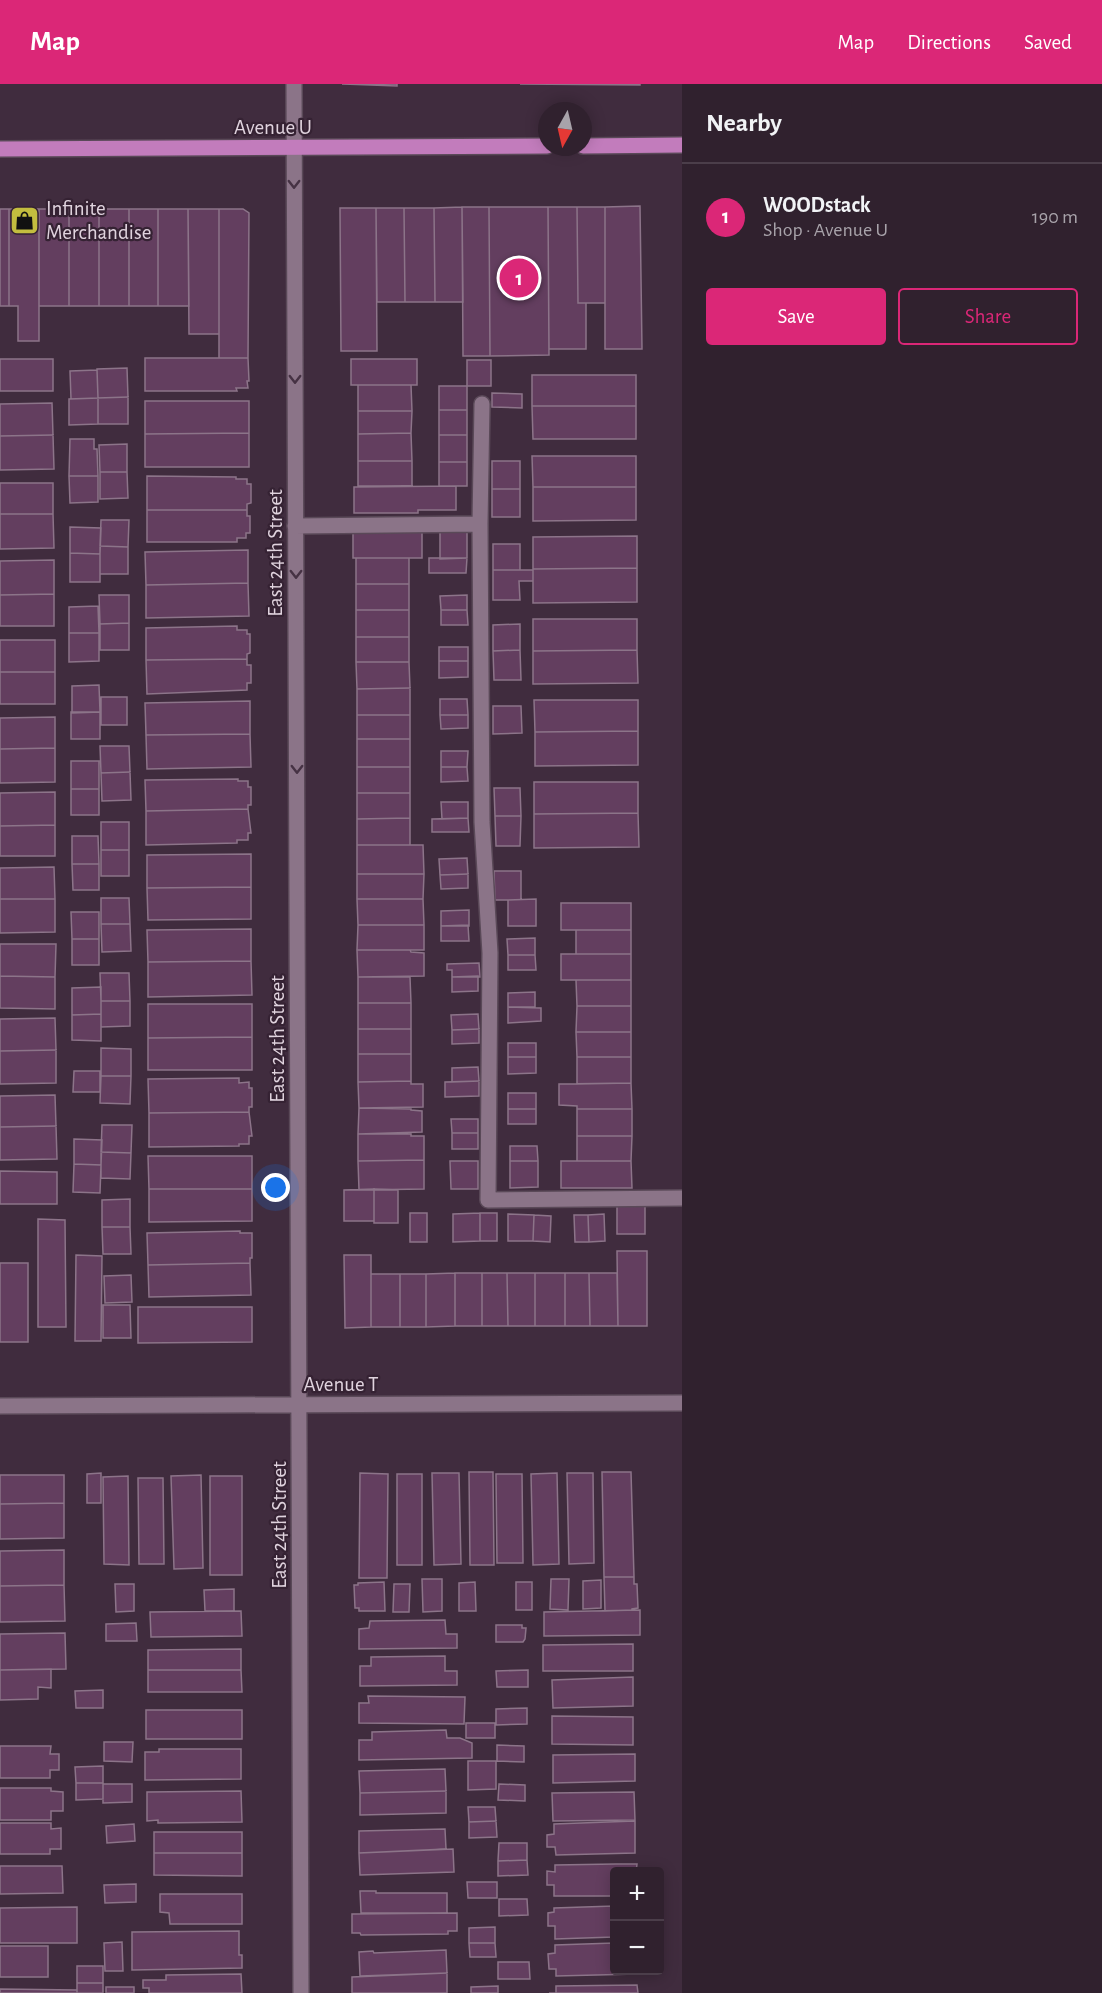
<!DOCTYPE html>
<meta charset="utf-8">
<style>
:root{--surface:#30212e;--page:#3c2e3a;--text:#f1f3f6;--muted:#a8a3aa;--line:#4b3e4a;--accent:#db2777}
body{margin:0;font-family:"Alegreya Sans",sans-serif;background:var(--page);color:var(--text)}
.controls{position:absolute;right:18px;bottom:18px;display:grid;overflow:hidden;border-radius:6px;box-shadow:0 3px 15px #0003}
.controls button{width:54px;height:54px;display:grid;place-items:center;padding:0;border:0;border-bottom:2px solid var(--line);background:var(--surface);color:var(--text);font:30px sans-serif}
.compass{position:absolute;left:538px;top:18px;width:54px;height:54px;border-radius:50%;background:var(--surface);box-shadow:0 3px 15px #0003;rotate:188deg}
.you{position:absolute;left:276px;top:1104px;width:21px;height:21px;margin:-15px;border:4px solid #fff;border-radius:50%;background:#1a73e8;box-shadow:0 0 0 9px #1a73e833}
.badge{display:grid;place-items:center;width:39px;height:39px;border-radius:50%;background:var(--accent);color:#fff;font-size:20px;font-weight:700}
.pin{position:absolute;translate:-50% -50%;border:3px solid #fff;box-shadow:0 2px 6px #0006}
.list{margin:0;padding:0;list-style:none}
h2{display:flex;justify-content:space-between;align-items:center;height:78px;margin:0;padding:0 24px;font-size:26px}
h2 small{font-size:20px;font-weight:400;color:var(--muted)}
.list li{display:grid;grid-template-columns:39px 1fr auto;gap:18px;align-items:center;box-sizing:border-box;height:108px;padding:0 24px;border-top:2px solid var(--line)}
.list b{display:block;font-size:22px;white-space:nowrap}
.list p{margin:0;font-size:20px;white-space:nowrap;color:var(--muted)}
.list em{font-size:20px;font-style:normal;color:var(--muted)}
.actions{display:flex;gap:12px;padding:18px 24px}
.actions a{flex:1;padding:14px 0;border:2px solid var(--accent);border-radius:6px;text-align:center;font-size:21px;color:var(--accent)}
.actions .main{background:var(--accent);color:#fff}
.map{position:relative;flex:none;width:682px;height:1909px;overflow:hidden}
header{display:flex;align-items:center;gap:36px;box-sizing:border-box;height:84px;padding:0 30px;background:var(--accent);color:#fff}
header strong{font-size:28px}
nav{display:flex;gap:33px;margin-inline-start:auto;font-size:21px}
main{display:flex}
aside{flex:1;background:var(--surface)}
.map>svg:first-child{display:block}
.building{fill:#633e5f;stroke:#8c7489;stroke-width:1.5}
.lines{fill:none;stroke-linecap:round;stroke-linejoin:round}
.minor-casing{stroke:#5a4958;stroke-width:18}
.major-casing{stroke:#5a4958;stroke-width:18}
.minor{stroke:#8b7488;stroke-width:15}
.major{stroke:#c27cbc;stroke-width:15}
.oneway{stroke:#463244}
.labels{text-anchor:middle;stroke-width:4.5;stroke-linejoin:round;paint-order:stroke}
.street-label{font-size:21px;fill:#e0d3de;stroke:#352233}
.poi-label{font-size:21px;fill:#e0d3de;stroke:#352233;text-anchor:start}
</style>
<header>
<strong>Map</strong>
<nav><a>Map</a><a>Directions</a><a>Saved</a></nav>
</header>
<main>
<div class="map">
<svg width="682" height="1909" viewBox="0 0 682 1909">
<rect width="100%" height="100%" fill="#402c3e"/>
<path class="building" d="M 343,0 L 342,0 L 397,0 L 397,2 Z
M 520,0 L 640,0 L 640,1 Z
M 640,122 L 642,265 L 605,265 L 605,123 Z
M 462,123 L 489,123 L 490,272 L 463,272 Z
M 462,123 L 463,218 L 435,218 L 434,124 Z
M 489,123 L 548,123 L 549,271 L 490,272 Z
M 548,123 L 577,123 L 578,219 L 586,219 L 586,265 L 549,265 Z
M 577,123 L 605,123 L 605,219 L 578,219 Z
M 340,124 L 376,124 L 377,267 L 341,267 Z
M 376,124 L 404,124 L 405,218 L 377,218 Z
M 404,124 L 434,124 L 435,218 L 405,218 Z
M 0,125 L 9,125 L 9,222 L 0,222 Z
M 9,125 L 39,125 L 39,257 L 18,257 L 18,222 L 9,222 Z
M 39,125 L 69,125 L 69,222 L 39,222 Z
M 69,125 L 99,125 L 99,222 L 69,222 Z
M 99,125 L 129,125 L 129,222 L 99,222 Z
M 129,125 L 158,125 L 158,222 L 129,222 Z
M 158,125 L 188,125 L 189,222 L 158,222 Z
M 188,125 L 219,125 L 219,250 L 189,250 Z
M 219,125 L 243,125 L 249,129 L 248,274 L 219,274 Z
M 145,274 L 248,274 L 249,297 L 247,297 L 248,304 L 236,304 L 237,307 L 145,307 Z
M 0,275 L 53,275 L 53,307 L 0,307 Z
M 351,275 L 417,275 L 417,301 L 351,301 Z
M 467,276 L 491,276 L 491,302 L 467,302 Z
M 127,284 L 128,313 L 98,314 L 97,285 Z
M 97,286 L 98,314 L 71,315 L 70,287 Z
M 532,291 L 636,291 L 636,322 L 532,322 Z
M 358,301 L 411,301 L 412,327 L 358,327 Z
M 439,302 L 467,302 L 467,326 L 439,326 Z
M 492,309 L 522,310 L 522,324 L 492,323 Z
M 128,313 L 128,340 L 98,340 L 98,314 Z
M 98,314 L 98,340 L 69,341 L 69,315 Z
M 145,317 L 249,317 L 249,349 L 145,350 Z
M 52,319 L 53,351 L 0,352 L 0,320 Z
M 532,322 L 636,322 L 636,355 L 533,355 Z
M 439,326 L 467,326 L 467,351 L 439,351 Z
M 358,327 L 412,327 L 411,349 L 358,350 Z
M 249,349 L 249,383 L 145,383 L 145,350 Z
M 411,349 L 412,377 L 358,377 L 358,350 Z
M 53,351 L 54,385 L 0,386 L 0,352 Z
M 439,351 L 467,351 L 467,378 L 439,378 Z
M 70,355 L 94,355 L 94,365 L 97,365 L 98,392 L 69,392 Z
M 127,360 L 127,388 L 100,388 L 99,361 Z
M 532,372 L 636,372 L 636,403 L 533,403 Z
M 358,377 L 412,377 L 412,402 L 358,402 Z
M 492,377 L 520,377 L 520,405 L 492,405 Z
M 439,378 L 467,378 L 467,402 L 439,402 Z
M 100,388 L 127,388 L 128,414 L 100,415 Z
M 69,392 L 98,392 L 98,418 L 70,419 Z
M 147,392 L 236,393 L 236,395 L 247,395 L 247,400 L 251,400 L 251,419 L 247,420 L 247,426 L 147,426 Z
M 0,399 L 53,399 L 53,430 L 0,430 Z
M 456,402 L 456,426 L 418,426 L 418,429 L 354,429 L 354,403 Z
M 533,403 L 636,403 L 636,436 L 533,437 Z
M 492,405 L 520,405 L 520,433 L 492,433 Z
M 147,426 L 247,426 L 247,432 L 250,432 L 250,449 L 246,449 L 246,454 L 237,454 L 237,458 L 147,458 Z
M 0,430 L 53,430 L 54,464 L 0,465 Z
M 101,436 L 129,436 L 128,463 L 100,462 Z
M 70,443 L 101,444 L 100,470 L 70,469 Z
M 353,445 L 422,445 L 422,474 L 353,474 Z
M 440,448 L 467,448 L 467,474 L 440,475 Z
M 637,452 L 637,484 L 533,485 L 533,453 Z
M 493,460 L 520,460 L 520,486 L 493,486 Z
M 100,462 L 128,463 L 128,490 L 100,490 Z
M 248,466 L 248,499 L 146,501 L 145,468 Z
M 70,469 L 100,470 L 100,498 L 70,498 Z
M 356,474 L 409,474 L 409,500 L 356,500 Z
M 429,474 L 467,474 L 466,489 L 429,489 Z
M 54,476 L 54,510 L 0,511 L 0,477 Z
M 637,484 L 637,518 L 533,519 L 533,485 Z
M 493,486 L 533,486 L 533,497 L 519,497 L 520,516 L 493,516 Z
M 248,499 L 249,532 L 146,534 L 146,501 Z
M 356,500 L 409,500 L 409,526 L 356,526 Z
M 54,510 L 54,542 L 0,542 L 0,511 Z
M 99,511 L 129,511 L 129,539 L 100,540 Z
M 467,511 L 467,526 L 441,526 L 440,512 Z
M 98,522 L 99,549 L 69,549 L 69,523 Z
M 356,526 L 409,526 L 409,553 L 356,553 Z
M 441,526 L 467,526 L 468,541 L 441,541 Z
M 533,535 L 637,535 L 637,566 L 533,567 Z
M 129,539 L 129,566 L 100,566 L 100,540 Z
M 520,540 L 520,566 L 493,567 L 493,541 Z
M 237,542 L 237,546 L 247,546 L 247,550 L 250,550 L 250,569 L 247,570 L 247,575 L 146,576 L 146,544 Z
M 69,549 L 99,549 L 99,577 L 69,578 Z
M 356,553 L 409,553 L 409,578 L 356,578 Z
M 0,556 L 55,556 L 55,588 L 0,588 Z
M 439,563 L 468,563 L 468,577 L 439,577 Z
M 520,566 L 521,596 L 494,596 L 493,567 Z
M 637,566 L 638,599 L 533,600 L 533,567 Z
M 247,575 L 247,581 L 251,581 L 251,599 L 247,599 L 247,606 L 147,610 L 146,576 Z
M 439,577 L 468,577 L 468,593 L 439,594 Z
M 356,578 L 409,578 L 410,604 L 357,605 Z
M 0,588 L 55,588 L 55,620 L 0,620 Z
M 99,601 L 100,628 L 72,629 L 72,602 Z
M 410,604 L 410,631 L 357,631 L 357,605 Z
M 101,613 L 127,613 L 127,641 L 101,641 Z
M 440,615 L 467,615 L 468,631 L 440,631 Z
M 534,616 L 638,616 L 638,647 L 535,648 Z
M 250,617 L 250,650 L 146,651 L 145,619 Z
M 493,622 L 521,622 L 522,649 L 493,650 Z
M 71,628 L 100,628 L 100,655 L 71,655 Z
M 357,631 L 410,631 L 410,655 L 357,655 Z
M 440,631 L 468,631 L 468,644 L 441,645 Z
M 55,633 L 55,664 L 0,665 L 0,634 Z
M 638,647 L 638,681 L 535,682 L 535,648 Z
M 250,650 L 251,683 L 147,685 L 146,651 Z
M 357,655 L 410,655 L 410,683 L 357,683 Z
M 100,662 L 129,662 L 130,688 L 101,689 Z
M 55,664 L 55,698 L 0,699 L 0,665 Z
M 441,667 L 468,667 L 467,683 L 441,683 Z
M 71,677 L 99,677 L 99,705 L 71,705 Z
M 357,683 L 410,683 L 410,709 L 357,709 Z
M 441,683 L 467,683 L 468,697 L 441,698 Z
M 130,688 L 131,716 L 102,717 L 101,689 Z
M 238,695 L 238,697 L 248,697 L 248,703 L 251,703 L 251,721 L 248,721 L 248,725 L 146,727 L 145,696 Z
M 534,698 L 638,698 L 638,729 L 534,730 Z
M 494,704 L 520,704 L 521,732 L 495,732 Z
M 71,705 L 99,705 L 99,731 L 71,731 Z
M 55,708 L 55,741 L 0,742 L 0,709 Z
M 357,709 L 410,709 L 410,734 L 357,735 Z
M 441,718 L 468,718 L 468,734 L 442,735 Z
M 248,725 L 251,749 L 248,749 L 248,756 L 237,756 L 237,759 L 146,761 L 146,727 Z
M 638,729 L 639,763 L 534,764 L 534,730 Z
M 495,732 L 521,732 L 520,762 L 496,762 Z
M 410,734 L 410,761 L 357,761 L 357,735 Z
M 468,734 L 469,748 L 432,748 L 432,735 Z
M 101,738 L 129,738 L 129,766 L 101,766 Z
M 55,741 L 55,772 L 0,772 L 0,742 Z
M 72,752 L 98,752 L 99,780 L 72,780 Z
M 357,761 L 423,761 L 424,790 L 357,790 Z
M 101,766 L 129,766 L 129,792 L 101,792 Z
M 251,770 L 251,803 L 147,804 L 147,771 Z
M 467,774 L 468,790 L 440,791 L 439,775 Z
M 72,780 L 99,780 L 99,806 L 73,806 Z
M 54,783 L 55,815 L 0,815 L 0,784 Z
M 494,787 L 521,787 L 521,816 L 495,816 Z
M 357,790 L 424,790 L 423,815 L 357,815 Z
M 468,790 L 468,804 L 441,805 L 440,791 Z
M 251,803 L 251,835 L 148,836 L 147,804 Z
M 101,814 L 129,814 L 130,840 L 101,840 Z
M 0,815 L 55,815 L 55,848 L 0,849 Z
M 357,815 L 423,815 L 424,841 L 358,841 Z
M 536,815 L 536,842 L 508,842 L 508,816 Z
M 561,819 L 631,819 L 631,846 L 561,846 Z
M 469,826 L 469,842 L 441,842 L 441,827 Z
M 71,828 L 99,828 L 99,855 L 72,855 Z
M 101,840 L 130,840 L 131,867 L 102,868 Z
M 358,841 L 424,841 L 424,866 L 357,866 Z
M 468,841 L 469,857 L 441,857 L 441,842 Z
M 251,845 L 251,877 L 148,878 L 147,846 Z
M 576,846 L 631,846 L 631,870 L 576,870 Z
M 535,854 L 535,871 L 508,871 L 507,855 Z
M 72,855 L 99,855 L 99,881 L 72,881 Z
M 0,860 L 56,860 L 55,893 L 0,892 Z
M 357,866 L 410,866 L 411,868 L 424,869 L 424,892 L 358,893 Z
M 561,870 L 631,870 L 631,896 L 561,896 Z
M 508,871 L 535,871 L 536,886 L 508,886 Z
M 251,877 L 252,911 L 148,913 L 148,878 Z
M 479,879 L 480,893 L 452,893 L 452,886 L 447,886 L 447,880 Z
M 100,889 L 129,889 L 130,917 L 101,917 Z
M 0,892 L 55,893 L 55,925 L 0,924 Z
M 478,892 L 478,907 L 452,908 L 452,893 Z
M 358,893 L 410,893 L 411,919 L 358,919 Z
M 576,896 L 631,896 L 631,922 L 577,922 Z
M 101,903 L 101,930 L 72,931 L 72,904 Z
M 535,908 L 535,923 L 508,923 L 508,909 Z
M 101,917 L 130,917 L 130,942 L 101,943 Z
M 358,919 L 411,919 L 411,945 L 358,945 Z
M 148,920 L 252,920 L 252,953 L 148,954 Z
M 577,922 L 631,922 L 631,948 L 576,948 Z
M 508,923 L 541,924 L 541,937 L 508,939 Z
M 101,930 L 101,957 L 72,956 L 72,931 Z
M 478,930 L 479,945 L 452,946 L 451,931 Z
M 55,934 L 56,966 L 0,967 L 0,935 Z
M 358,945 L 411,945 L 411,970 L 358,970 Z
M 479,945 L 479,959 L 452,960 L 452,946 Z
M 576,948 L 631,948 L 631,973 L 577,973 Z
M 252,953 L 252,986 L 148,986 L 148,954 Z
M 508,959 L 536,959 L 536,973 L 508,973 Z
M 101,964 L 131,965 L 131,992 L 101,992 Z
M 56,966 L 56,999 L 0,1000 L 0,967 Z
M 358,970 L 411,970 L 411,997 L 358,998 Z
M 508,973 L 536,973 L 536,989 L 508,990 Z
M 577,973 L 631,973 L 631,999 L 577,1000 Z
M 478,983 L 479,997 L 452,998 L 452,984 Z
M 74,987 L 100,987 L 100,1008 L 73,1008 Z
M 101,992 L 131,992 L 130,1020 L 100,1019 Z
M 239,994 L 239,999 L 249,998 L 249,1004 L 252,1004 L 252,1023 L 249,1023 L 249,1028 L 149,1029 L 148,995 Z
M 411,997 L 411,1000 L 423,1000 L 423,1023 L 359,1024 L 358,998 Z
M 479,997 L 479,1012 L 445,1013 L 445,998 Z
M 631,999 L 632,1025 L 577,1025 L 577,1022 L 559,1021 L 559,1000 Z
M 508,1009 L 536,1009 L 536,1025 L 508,1025 Z
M 55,1011 L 56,1042 L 0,1043 L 0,1012 Z
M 359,1024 L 411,1025 L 411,1026 L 422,1027 L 422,1048 L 358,1050 Z
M 508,1025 L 536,1025 L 536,1040 L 508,1040 Z
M 577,1025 L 632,1025 L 632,1052 L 577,1052 Z
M 249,1028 L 252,1052 L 249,1052 L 249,1060 L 239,1060 L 239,1062 L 149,1063 L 149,1029 Z
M 451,1035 L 478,1035 L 478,1049 L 452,1049 Z
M 102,1041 L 132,1041 L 131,1069 L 101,1068 Z
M 56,1042 L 57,1075 L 0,1076 L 0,1043 Z
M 452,1049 L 478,1049 L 478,1065 L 452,1065 Z
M 358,1050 L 411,1050 L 411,1052 L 424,1052 L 424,1076 L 358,1077 Z
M 577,1052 L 632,1052 L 631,1077 L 577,1077 Z
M 74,1055 L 102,1056 L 101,1081 L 74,1080 Z
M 510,1062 L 537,1062 L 538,1077 L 510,1077 Z
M 101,1068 L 131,1069 L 130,1095 L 101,1094 Z
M 148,1072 L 252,1072 L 252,1105 L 149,1105 Z
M 424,1076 L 424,1105 L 359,1106 L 358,1077 Z
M 450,1077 L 478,1077 L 478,1105 L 451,1105 Z
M 510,1077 L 538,1077 L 538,1103 L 510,1104 Z
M 561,1077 L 631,1077 L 632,1104 L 561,1104 Z
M 74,1080 L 101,1081 L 100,1109 L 73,1108 Z
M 0,1087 L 57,1088 L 57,1120 L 0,1120 Z
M 149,1105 L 252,1105 L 252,1137 L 149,1138 Z
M 374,1105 L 374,1137 L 344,1137 L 344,1106 Z
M 374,1105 L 398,1106 L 398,1139 L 374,1139 Z
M 130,1115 L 130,1143 L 102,1143 L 102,1116 Z
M 617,1119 L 645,1119 L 645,1150 L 617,1150 Z
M 410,1129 L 427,1129 L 427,1158 L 410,1158 Z
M 480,1129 L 480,1157 L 453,1158 L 453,1130 Z
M 480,1129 L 497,1129 L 497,1157 L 480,1157 Z
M 508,1130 L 534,1131 L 533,1157 L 508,1157 Z
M 604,1130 L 605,1157 L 589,1158 L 588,1131 Z
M 534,1131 L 551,1132 L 550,1158 L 533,1157 Z
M 574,1131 L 588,1131 L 589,1158 L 575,1158 Z
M 38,1135 L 65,1136 L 66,1243 L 38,1243 Z
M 102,1143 L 130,1143 L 131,1170 L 103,1170 Z
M 240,1147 L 240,1149 L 252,1149 L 252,1174 L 250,1174 L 250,1179 L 148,1181 L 147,1149 Z
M 617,1167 L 647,1167 L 647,1242 L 618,1242 Z
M 76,1171 L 102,1172 L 101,1257 L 75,1257 Z
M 344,1171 L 371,1171 L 371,1243 L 345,1244 Z
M 0,1179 L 28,1179 L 28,1258 L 0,1258 Z
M 250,1179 L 251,1211 L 149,1213 L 148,1181 Z
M 455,1189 L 482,1189 L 482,1242 L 455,1242 Z
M 455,1189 L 455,1242 L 426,1243 L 426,1190 Z
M 482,1189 L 507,1189 L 508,1242 L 482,1242 Z
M 507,1189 L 535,1189 L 535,1242 L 508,1242 Z
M 535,1189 L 565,1189 L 565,1242 L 535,1242 Z
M 565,1189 L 589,1189 L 590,1242 L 565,1242 Z
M 589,1189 L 617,1189 L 618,1242 L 590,1242 Z
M 371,1190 L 400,1190 L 400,1243 L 371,1243 Z
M 400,1190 L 426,1190 L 426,1243 L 400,1243 Z
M 131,1191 L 132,1218 L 105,1219 L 104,1192 Z
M 103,1221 L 130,1221 L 131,1254 L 103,1254 Z
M 138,1223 L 252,1223 L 252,1258 L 138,1259 Z
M 469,1388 L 493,1388 L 494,1481 L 470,1481 Z
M 602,1388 L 631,1388 L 634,1493 L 604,1493 Z
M 101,1389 L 101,1419 L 87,1419 L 87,1390 Z
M 360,1389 L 388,1390 L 387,1494 L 359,1494 Z
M 432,1389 L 459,1389 L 461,1480 L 434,1481 Z
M 557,1389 L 559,1480 L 533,1481 L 531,1390 Z
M 567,1389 L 593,1389 L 594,1479 L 569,1480 Z
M 397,1390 L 422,1390 L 422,1481 L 397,1481 Z
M 496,1390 L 522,1390 L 523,1479 L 497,1479 Z
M 0,1391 L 64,1391 L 64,1419 L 0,1420 Z
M 201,1391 L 203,1484 L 174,1485 L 171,1392 Z
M 128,1392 L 129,1481 L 104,1480 L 103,1393 Z
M 210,1392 L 242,1392 L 242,1491 L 210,1491 Z
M 138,1394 L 163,1394 L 164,1480 L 139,1480 Z
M 64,1419 L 64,1454 L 0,1455 L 0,1420 Z
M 64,1466 L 64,1501 L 0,1502 L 0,1467 Z
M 604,1493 L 634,1493 L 634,1500 L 637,1500 L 638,1524 L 632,1525 L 632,1526 L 605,1527 Z
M 422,1495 L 442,1495 L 442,1527 L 423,1528 Z
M 551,1495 L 569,1495 L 568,1526 L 550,1525 Z
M 601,1496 L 601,1524 L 583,1525 L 583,1497 Z
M 384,1498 L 385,1527 L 359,1527 L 359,1524 L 355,1524 L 354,1501 L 358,1501 L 358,1499 Z
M 475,1498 L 476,1527 L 459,1527 L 459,1499 Z
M 516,1498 L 532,1498 L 532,1526 L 516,1526 Z
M 115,1500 L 134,1500 L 134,1527 L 116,1528 Z
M 394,1500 L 410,1500 L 409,1528 L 393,1528 Z
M 64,1501 L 65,1537 L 0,1538 L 0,1502 Z
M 234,1505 L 234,1527 L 205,1527 L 204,1506 Z
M 640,1526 L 640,1551 L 544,1552 L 544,1528 Z
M 241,1527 L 242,1552 L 151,1553 L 150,1528 Z
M 445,1536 L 446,1550 L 457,1550 L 457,1564 L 359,1565 L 359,1545 L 369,1544 L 370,1537 Z
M 136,1539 L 137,1557 L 106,1557 L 106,1540 Z
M 496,1541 L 522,1541 L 522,1544 L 526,1544 L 525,1555 L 523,1558 L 496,1558 Z
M 65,1549 L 66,1585 L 0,1586 L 0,1550 Z
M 633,1560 L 633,1587 L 543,1587 L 543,1561 Z
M 241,1565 L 241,1586 L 148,1586 L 148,1566 Z
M 445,1572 L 445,1587 L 457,1587 L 457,1601 L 360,1602 L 360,1582 L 371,1582 L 371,1573 Z
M 51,1585 L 51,1604 L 38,1603 L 38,1615 L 0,1616 L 0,1586 Z
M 148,1586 L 241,1586 L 242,1608 L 148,1608 Z
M 528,1586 L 528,1603 L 497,1603 L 496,1587 Z
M 633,1593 L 633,1622 L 553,1624 L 552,1596 Z
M 103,1606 L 103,1624 L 76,1624 L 75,1607 Z
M 368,1612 L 465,1613 L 464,1640 L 359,1639 L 359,1619 L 369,1619 Z
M 527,1624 L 527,1640 L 496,1641 L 496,1625 Z
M 146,1626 L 242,1626 L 242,1655 L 146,1655 Z
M 552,1632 L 633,1633 L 633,1661 L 552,1660 Z
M 466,1639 L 495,1639 L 495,1654 L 466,1654 Z
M 446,1646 L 447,1654 L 460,1654 L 472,1659 L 472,1674 L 359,1676 L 359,1656 L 372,1656 L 372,1648 Z
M 104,1658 L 133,1658 L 132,1678 L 104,1677 Z
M 497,1661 L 524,1662 L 524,1678 L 497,1677 Z
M 0,1662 L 51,1662 L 50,1670 L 59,1670 L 59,1686 L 50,1686 L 50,1694 L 0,1694 Z
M 159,1665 L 241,1665 L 241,1695 L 145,1696 L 145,1668 L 159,1668 Z
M 635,1670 L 635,1697 L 553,1699 L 553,1671 Z
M 468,1677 L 496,1677 L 496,1705 L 468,1706 Z
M 103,1682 L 103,1699 L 76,1699 L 75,1683 Z
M 445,1685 L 446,1707 L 360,1709 L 359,1687 Z
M 76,1699 L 103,1699 L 103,1715 L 76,1716 Z
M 103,1700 L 132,1700 L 132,1718 L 103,1719 Z
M 499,1700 L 525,1701 L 525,1717 L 498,1716 Z
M 0,1704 L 51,1704 L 51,1707 L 63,1708 L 63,1727 L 51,1727 L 51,1736 L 0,1736 Z
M 241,1707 L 242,1738 L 158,1739 L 158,1736 L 147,1737 L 147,1708 Z
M 446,1707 L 446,1729 L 360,1731 L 360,1709 Z
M 634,1708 L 635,1736 L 553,1737 L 552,1709 Z
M 468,1723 L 495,1723 L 496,1737 L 469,1738 Z
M 496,1737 L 497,1753 L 469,1754 L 469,1738 Z
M 635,1737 L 635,1769 L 556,1771 L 555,1763 L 547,1763 L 547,1751 L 554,1750 L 554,1740 Z
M 0,1739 L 51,1739 L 51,1745 L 61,1744 L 61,1765 L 50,1765 L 50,1770 L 0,1770 Z
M 134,1740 L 135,1757 L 107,1759 L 106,1742 Z
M 445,1745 L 446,1765 L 359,1769 L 359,1747 Z
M 154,1748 L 242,1748 L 242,1769 L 154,1769 Z
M 499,1759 L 527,1759 L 527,1776 L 498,1777 Z
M 453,1765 L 454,1788 L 360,1791 L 359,1769 Z
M 154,1769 L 242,1769 L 242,1792 L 154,1791 Z
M 527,1776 L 528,1791 L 498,1792 L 498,1777 Z
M 616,1780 L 637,1780 L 636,1788 L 614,1788 L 614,1812 L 554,1812 L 554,1801 L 547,1801 L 547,1787 L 555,1788 L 555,1781 Z
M 0,1782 L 62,1782 L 63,1809 L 0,1810 Z
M 467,1798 L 497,1798 L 497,1814 L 468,1814 Z
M 136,1800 L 136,1818 L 105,1819 L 104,1801 Z
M 360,1807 L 376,1807 L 376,1809 L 447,1809 L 447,1829 L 361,1829 Z
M 160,1810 L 242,1810 L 242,1840 L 170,1840 L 169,1829 L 160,1828 Z
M 499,1815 L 527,1815 L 528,1831 L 499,1832 Z
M 614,1822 L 614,1853 L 555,1855 L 555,1842 L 548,1842 L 548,1829 L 554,1828 L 554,1824 Z
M 77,1823 L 77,1859 L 0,1859 L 0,1824 Z
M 457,1829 L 457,1847 L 448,1847 L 448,1850 L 361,1851 L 360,1849 L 352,1849 L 352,1830 Z
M 495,1843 L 495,1859 L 469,1859 L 469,1844 Z
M 239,1847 L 239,1871 L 242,1871 L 242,1884 L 132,1886 L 132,1848 Z
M 122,1858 L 123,1887 L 105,1887 L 104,1859 Z
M 469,1859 L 495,1859 L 496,1873 L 470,1873 Z
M 614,1859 L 614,1886 L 637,1886 L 637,1890 L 556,1892 L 556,1885 L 549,1885 L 548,1870 L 555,1869 L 555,1861 Z
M 0,1862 L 48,1862 L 48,1893 L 0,1893 Z
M 446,1866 L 447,1889 L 360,1892 L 359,1868 L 373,1867 L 374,1869 Z
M 498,1878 L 529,1878 L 530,1895 L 498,1895 Z
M 77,1882 L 103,1882 L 103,1899 L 77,1899 Z
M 447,1889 L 447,1909 L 352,1909 L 352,1893 Z
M 241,1890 L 242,1909 L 149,1909 L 149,1904 L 143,1904 L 143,1896 L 166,1896 L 166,1891 Z
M 77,1899 L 103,1899 L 103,1909 L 77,1909 Z
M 637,1901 L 638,1909 L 549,1909 L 556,1909 L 556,1902 Z
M 498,1902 L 498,1909 L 471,1909 L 471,1903 Z
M 106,1903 L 134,1903 L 134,1909 L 106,1909 Z
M 0,1905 L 77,1906 L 77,1909 L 0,1909 Z"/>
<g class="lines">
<defs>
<path id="minor" d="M 294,0 L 301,1909
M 480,440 L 482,320
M 295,442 L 480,440 L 482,738 L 490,869 L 488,1116 L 682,1114
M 0,1322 L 682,1319"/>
<path id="major" d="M 583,62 L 682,61
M 0,65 L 547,62"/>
</defs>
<use href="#minor" class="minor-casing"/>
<use href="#major" class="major-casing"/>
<use href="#minor" class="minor"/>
<use href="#major" class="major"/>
</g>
<defs><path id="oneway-chevron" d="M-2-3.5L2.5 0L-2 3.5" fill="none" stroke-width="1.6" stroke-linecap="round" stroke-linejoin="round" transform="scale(1.5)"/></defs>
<g class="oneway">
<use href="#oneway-chevron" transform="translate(294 100) rotate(90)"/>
<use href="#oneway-chevron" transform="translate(295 295) rotate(90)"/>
<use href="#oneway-chevron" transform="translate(296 490) rotate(90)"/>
<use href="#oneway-chevron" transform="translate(297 685) rotate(90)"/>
</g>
<defs>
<symbol id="shop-square" viewBox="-11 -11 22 22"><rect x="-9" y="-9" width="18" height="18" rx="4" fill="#c3bd3f" stroke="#352233"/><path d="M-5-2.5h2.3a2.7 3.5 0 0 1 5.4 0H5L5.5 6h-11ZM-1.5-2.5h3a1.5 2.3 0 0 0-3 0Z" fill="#111"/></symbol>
</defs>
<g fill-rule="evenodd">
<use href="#shop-square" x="8" y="120" width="33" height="33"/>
</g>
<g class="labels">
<g class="street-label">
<text x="273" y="50">Avenue U</text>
<text transform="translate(275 469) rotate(-90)" y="7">East 24th Street</text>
<text transform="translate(277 955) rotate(-90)" y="7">East 24th Street</text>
<text x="341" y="1307">Avenue T</text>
<text transform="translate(279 1441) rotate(-90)" y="7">East 24th Street</text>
</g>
<g class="poi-label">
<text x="46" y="131">Infinite<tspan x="46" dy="24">Merchandise</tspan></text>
</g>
</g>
</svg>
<div class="controls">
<button>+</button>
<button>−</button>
</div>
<svg class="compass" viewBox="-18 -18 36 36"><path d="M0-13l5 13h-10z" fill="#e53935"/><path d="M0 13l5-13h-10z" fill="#a8a3aa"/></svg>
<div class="you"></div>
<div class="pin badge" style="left:519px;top:194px">1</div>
</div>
<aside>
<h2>Nearby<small></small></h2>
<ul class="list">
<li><span class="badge">1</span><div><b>WOODstack</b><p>Shop · Avenue U</p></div><em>190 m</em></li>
</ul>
<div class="actions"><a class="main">Save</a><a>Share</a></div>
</aside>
</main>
